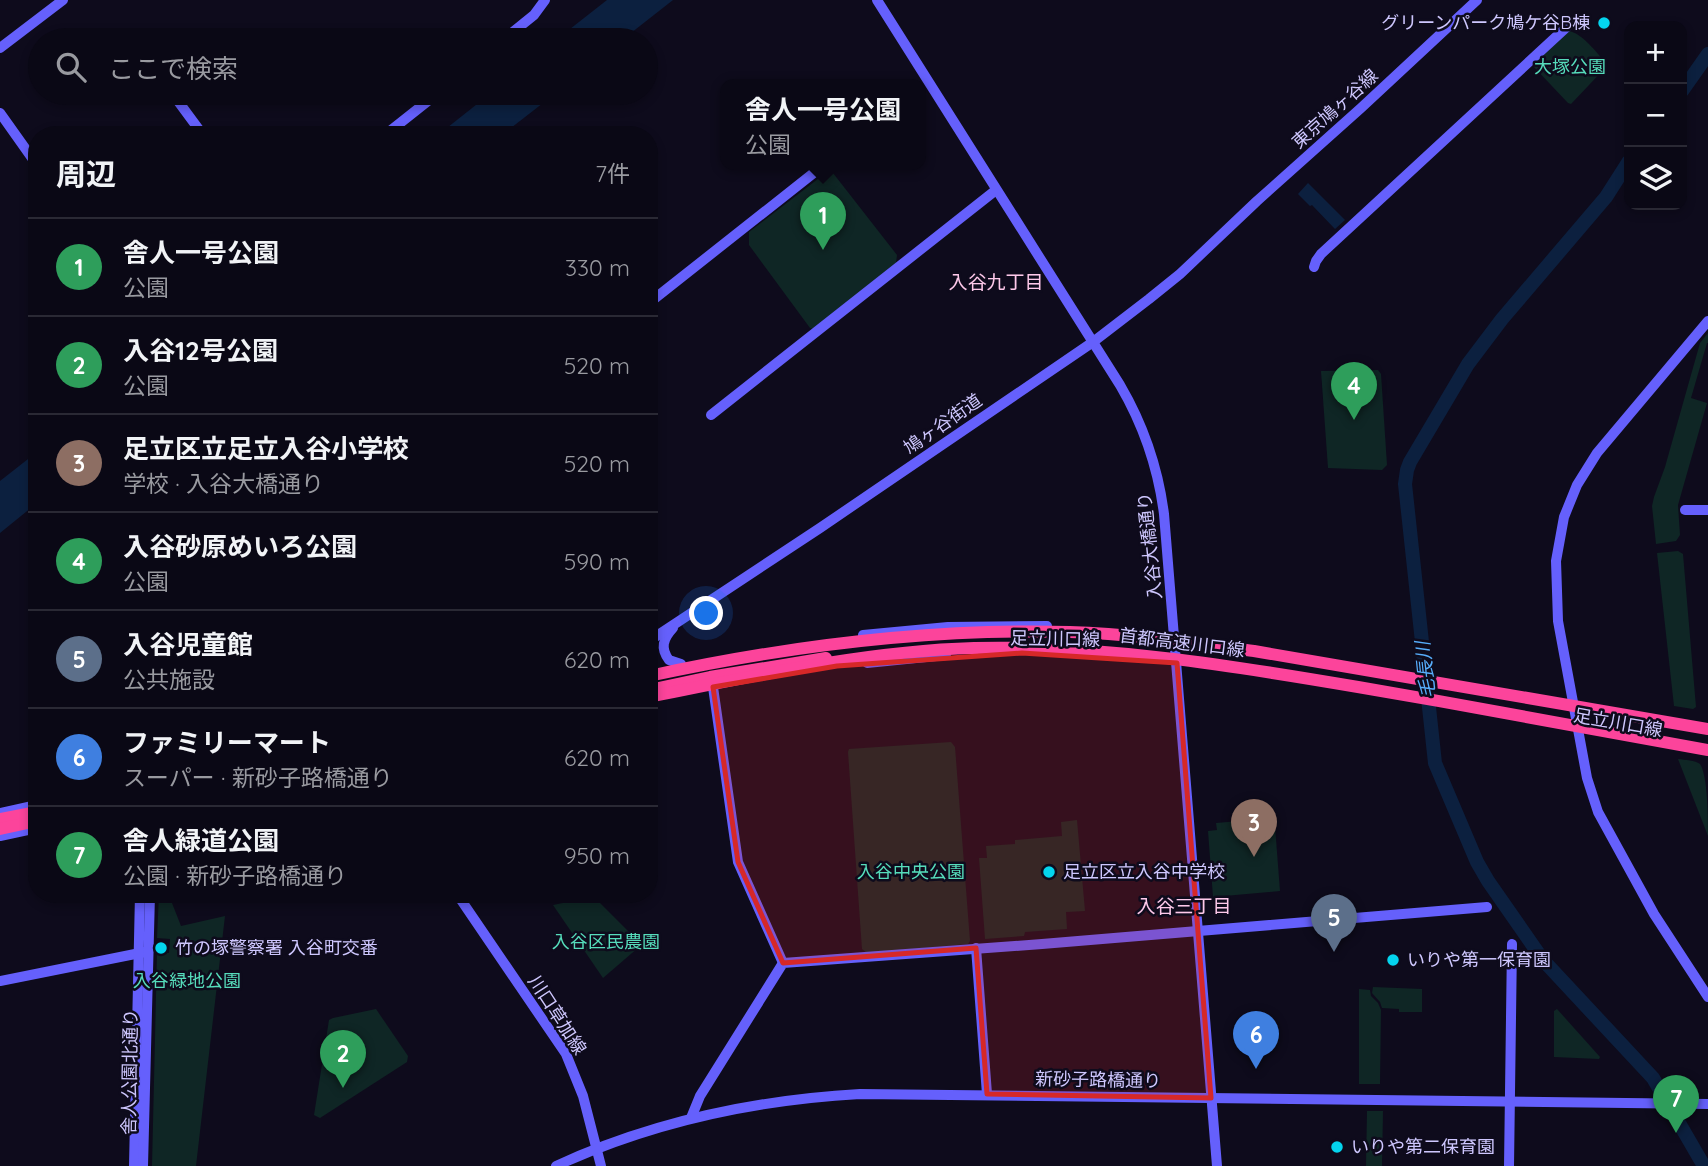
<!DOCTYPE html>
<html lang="ja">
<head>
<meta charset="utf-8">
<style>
	body { margin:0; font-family:Quicksand,"Noto Sans JP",sans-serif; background:#13111e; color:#f1f3f6 }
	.controls { position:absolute; right:21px; top:21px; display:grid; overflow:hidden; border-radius:14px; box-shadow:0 4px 10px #0003 }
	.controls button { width:63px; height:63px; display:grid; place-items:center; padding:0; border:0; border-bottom:2px solid #2a2934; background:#0a0815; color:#f1f3f6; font:35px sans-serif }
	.you { position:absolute; left:707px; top:614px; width:24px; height:24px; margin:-18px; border:5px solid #fff; border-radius:50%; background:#1a73e8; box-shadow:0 0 0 10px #1a73e833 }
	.badge { display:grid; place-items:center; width:46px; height:46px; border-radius:50%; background:#04d4ee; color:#fff; font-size:23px; font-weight:700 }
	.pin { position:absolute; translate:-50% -58px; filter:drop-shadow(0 2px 4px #0008) }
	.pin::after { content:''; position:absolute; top:37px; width:24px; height:21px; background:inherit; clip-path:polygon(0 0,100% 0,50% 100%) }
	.popup { position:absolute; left:720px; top:79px; width:206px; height:91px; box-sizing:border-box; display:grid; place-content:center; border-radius:14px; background:#0a0815; filter:drop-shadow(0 2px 5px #0005); font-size:23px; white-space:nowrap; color:#999aa0 }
	.popup b { font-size:26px; color:#f1f3f6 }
	.popup::after { content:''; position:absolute; left:50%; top:100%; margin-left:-14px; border:14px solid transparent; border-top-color:#0a0815 }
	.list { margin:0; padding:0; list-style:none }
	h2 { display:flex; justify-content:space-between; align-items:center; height:91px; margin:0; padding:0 28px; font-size:30px }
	h2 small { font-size:23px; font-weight:400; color:#999aa0 }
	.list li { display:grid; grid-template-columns:46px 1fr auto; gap:21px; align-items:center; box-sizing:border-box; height:98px; padding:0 28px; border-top:2px solid #2a2934 }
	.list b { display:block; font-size:26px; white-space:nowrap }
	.list p { margin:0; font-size:23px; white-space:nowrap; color:#999aa0 }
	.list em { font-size:23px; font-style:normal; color:#999aa0 }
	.icon { flex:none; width:38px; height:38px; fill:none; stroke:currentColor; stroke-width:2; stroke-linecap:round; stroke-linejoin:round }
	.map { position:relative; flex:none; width:1708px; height:1166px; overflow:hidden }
	.search { position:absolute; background:#0a0815; box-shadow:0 4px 10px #0003; left:28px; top:28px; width:630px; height:77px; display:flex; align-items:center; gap:18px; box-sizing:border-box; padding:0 24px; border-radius:38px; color:#999aa0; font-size:26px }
	.panel { position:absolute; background:#0a0815; box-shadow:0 4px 10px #0003; left:28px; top:126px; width:630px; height:777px; border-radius:28px }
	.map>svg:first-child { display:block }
	.green { fill:#0f2625 }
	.water { fill:#0c203f }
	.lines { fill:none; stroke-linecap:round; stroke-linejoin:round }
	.river { stroke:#0c203f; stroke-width:14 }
	.secondary { stroke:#6560fc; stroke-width:10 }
	.highway { stroke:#fc449b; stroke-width:12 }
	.highway-bridge { stroke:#fc449b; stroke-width:12 }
	.marked { fill:#d62828; fill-opacity:0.2; stroke:#d62828; stroke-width:5; stroke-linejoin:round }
	.poi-dot { fill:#04d4ee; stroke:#0e0b1c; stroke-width:2.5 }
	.labels { text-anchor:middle; stroke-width:5; stroke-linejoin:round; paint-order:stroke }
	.poi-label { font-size:18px; fill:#cec7fe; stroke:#0e0b1c; text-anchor:start }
	.park-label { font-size:18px; fill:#56dcbb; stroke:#0e0b1c }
	.street-label { font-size:18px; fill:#cec7fe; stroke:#0e0b1c }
	.neighbourhood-label { font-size:19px; fill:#fec9ea; stroke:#0e0b1c }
	.water-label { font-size:19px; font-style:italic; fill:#57aefc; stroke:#0e0b1c }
</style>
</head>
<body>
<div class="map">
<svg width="1708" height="1166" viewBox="0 0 1708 1166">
	<rect width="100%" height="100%" fill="#0e0b1c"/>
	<g class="green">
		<path d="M1569,31C1583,34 1596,52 1606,63L1607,66L1571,104L1568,103L1534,67V64Z"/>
		<path d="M827,172L833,173L897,255L896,263L813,329L810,328L749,245V232Z"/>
		<path d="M1708,333V343H1707L1691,398L1707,403L1678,505L1680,535L1676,541L1656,544L1652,506L1654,497L1665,467L1700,343Z"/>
		<path d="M1378,370L1381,374L1387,465L1382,470L1328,468L1321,371Z"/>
		<path d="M1678,551L1683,554L1696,707L1693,709L1674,706L1657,553Z"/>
		<path d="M951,742L955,747L970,941L968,944L867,953L862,949L848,752L849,749Z"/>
		<path d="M1678,759C1685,760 1695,760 1700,764C1708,776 1708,819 1708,836Z"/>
		<path d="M1274,813L1280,891L1213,897L1208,831L1217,830L1216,823L1251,820V815Z"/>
		<path d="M1077,820L1085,911L1066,912L1067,929L1025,932L1024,936L985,939L979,858H987L986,846L1015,844V840L1062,836L1061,822Z"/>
		<path d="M159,894H175L172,903L181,926L225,916L196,1166H152L157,953H169L170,939L157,938Z"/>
		<path d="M592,897L596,899L639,942V947L603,978L553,905Z"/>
		<path d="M1373,987L1422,989V1012H1399V1009L1382,1008L1380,1002L1372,993Z"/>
		<path d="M1359,989L1370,990L1371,996L1378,1003L1381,1010L1380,1084H1359Z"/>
		<path d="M376,1009L408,1056L407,1062L320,1118L314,1115L329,1020L333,1018Z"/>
		<path d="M1557,1009L1600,1057L1599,1059L1554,1057V1011Z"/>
		<path d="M1367,1111H1383L1382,1166H1366Z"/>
	</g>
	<g class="water">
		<path d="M607,0H673L622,40H556Z"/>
		<path d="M491,93H556L502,135H438Z"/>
		<path d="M1308,183L1345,220L1335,229L1312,205L1310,206L1298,194Z"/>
		<path d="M37,452V503L0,533V481Z"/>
	</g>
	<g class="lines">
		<g class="river">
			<path d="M1682,91L1708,54"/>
			<path d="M1629,161L1606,197L1502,319L1468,364L1410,462L1407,470L1405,484L1435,763L1477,862L1488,881L1543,960L1653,1078L1704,1166"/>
		</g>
		<g class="secondary">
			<path d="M877,0L1120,385C1144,426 1158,467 1164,514L1217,1166"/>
			<path d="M503,40L534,15L545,0"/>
			<path d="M0,48L63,0"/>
			<path d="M172,93L203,135"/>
			<path d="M0,113L37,165"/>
			<path d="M385,135L438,93"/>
			<path d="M1314,267L1316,261L1321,254L1571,23"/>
			<path d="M649,303L825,164"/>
			<path d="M1708,321L1597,453L1577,485L1564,517L1556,561L1558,621L1587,778L1598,812L1654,914L1708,997"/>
			<path d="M711,415L996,190"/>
			<path d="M1685,510H1708"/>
			<path d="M673,628C663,639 660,648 669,660L681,664"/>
			<path d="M863,635L948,627L1047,626"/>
			<path d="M649,641L820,528L1093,342L1149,299L1180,274L1257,201L1361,108L1477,0"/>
			<path d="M867,663L946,655"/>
			<path d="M713,687L738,862L783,963"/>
			<path d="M0,813L37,805"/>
			<path d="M0,836L37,828"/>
			<path d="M457,894L566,1054L583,1096L601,1166"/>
			<path d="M976,948L987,1094"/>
			<path d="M0,981L145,952"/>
			<path d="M691,1118L700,1096L783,963L1042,944L1487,907"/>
			<path d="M134,1166L140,894"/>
			<path d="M143,1166L150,894"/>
			<path d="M556,1166C652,1122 754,1100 860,1094L1708,1104"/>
			<path d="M1509,1166L1512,944"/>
		</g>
		<g class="highway">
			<path d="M649,690L710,677L826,658"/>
			<path d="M0,819L37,812"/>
			<path d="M0,829L37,821"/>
		</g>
		<g class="highway-bridge">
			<path d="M649,676C787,646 929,628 1070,632C1132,634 1193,643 1254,651L1708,729"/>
			<path d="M649,697C754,676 867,651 974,648C1105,645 1229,665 1358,687C1475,707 1592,729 1708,750"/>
		</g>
	</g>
	<path class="marked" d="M1022,653L1177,663L1211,1098L987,1094L976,948L783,963L738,862L713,687L837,666Z"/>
	<g class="poi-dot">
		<circle cx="1604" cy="23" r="7"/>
		<circle cx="1049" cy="872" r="7"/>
		<circle cx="161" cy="948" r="7"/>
		<circle cx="1393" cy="960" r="7"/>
		<circle cx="1337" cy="1147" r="7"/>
	</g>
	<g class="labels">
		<g class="poi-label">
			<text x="1590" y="29" text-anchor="end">グリーンパーク鳩ケ谷B棟</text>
			<text x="1063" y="878">足立区立入谷中学校</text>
			<text x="175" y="954">竹の塚警察署 入谷町交番</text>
			<text x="1407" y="966">いりや第一保育園</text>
			<text x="1351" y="1153">いりや第二保育園</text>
		</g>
		<g class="park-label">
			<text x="1570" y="73">大塚公園</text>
			<text x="911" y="878">入谷中央公園</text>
			<text x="606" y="948">入谷区民農園</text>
			<text x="187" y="987">入谷緑地公園</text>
		</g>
		<g class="street-label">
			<text transform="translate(1335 109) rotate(-42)" y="6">東京鳩ヶ谷線</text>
			<text transform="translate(943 424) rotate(-35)" y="6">鳩ヶ谷街道</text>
			<text transform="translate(1150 546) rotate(-96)" y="6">入谷大橋通り</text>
			<text transform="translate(1055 639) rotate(1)" y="6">足立川口線</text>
			<text transform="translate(1182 643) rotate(7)" y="6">首都高速川口線</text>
			<text transform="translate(1618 723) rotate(10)" y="6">足立川口線</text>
			<text transform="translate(557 1015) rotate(57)" y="6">川口草加線</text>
			<text transform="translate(130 1072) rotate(-89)" y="6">舎人公園北通り</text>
			<text transform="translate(1098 1080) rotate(1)" y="6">新砂子路橋通り</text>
		</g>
		<g class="neighbourhood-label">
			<text x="996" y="289">入谷九丁目</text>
			<text x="1184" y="913">入谷三丁目</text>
		</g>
		<g class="water-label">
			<text transform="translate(1425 670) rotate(-96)" y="7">毛長川</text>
		</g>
	</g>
</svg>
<div class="controls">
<button>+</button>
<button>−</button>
<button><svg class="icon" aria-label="layers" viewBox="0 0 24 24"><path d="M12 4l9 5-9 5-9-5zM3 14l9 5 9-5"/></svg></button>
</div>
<div class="you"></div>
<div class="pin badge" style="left:823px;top:250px;background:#2e9e5b">1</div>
<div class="popup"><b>舎人一号公園</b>公園</div>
<div class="pin badge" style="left:343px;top:1088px;background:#2e9e5b">2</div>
<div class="pin badge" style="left:1254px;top:857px;background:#8d6e63">3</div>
<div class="pin badge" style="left:1354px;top:420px;background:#2e9e5b">4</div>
<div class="pin badge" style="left:1334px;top:952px;background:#5c6f8a">5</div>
<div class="pin badge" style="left:1256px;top:1069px;background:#3f7fe0">6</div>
<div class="pin badge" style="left:1676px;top:1133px;background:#2e9e5b">7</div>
<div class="search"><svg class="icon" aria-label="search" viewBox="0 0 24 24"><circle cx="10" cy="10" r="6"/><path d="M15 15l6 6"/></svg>ここで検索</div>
<section class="panel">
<h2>周辺<small>7件</small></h2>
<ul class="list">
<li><span class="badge" style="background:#2e9e5b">1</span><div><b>舎人一号公園</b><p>公園</p></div><em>330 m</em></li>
<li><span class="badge" style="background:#2e9e5b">2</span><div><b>入谷12号公園</b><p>公園</p></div><em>520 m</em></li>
<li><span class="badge" style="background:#8d6e63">3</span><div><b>足立区立足立入谷小学校</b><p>学校 · 入谷大橋通り</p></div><em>520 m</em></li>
<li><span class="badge" style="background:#2e9e5b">4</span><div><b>入谷砂原めいろ公園</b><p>公園</p></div><em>590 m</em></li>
<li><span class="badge" style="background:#5c6f8a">5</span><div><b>入谷児童館</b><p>公共施設</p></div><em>620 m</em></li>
<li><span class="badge" style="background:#3f7fe0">6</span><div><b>ファミリーマート</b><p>スーパー · 新砂子路橋通り</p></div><em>620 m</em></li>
<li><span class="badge" style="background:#2e9e5b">7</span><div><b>舎人緑道公園</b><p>公園 · 新砂子路橋通り</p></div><em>950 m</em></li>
</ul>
</section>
</div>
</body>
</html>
